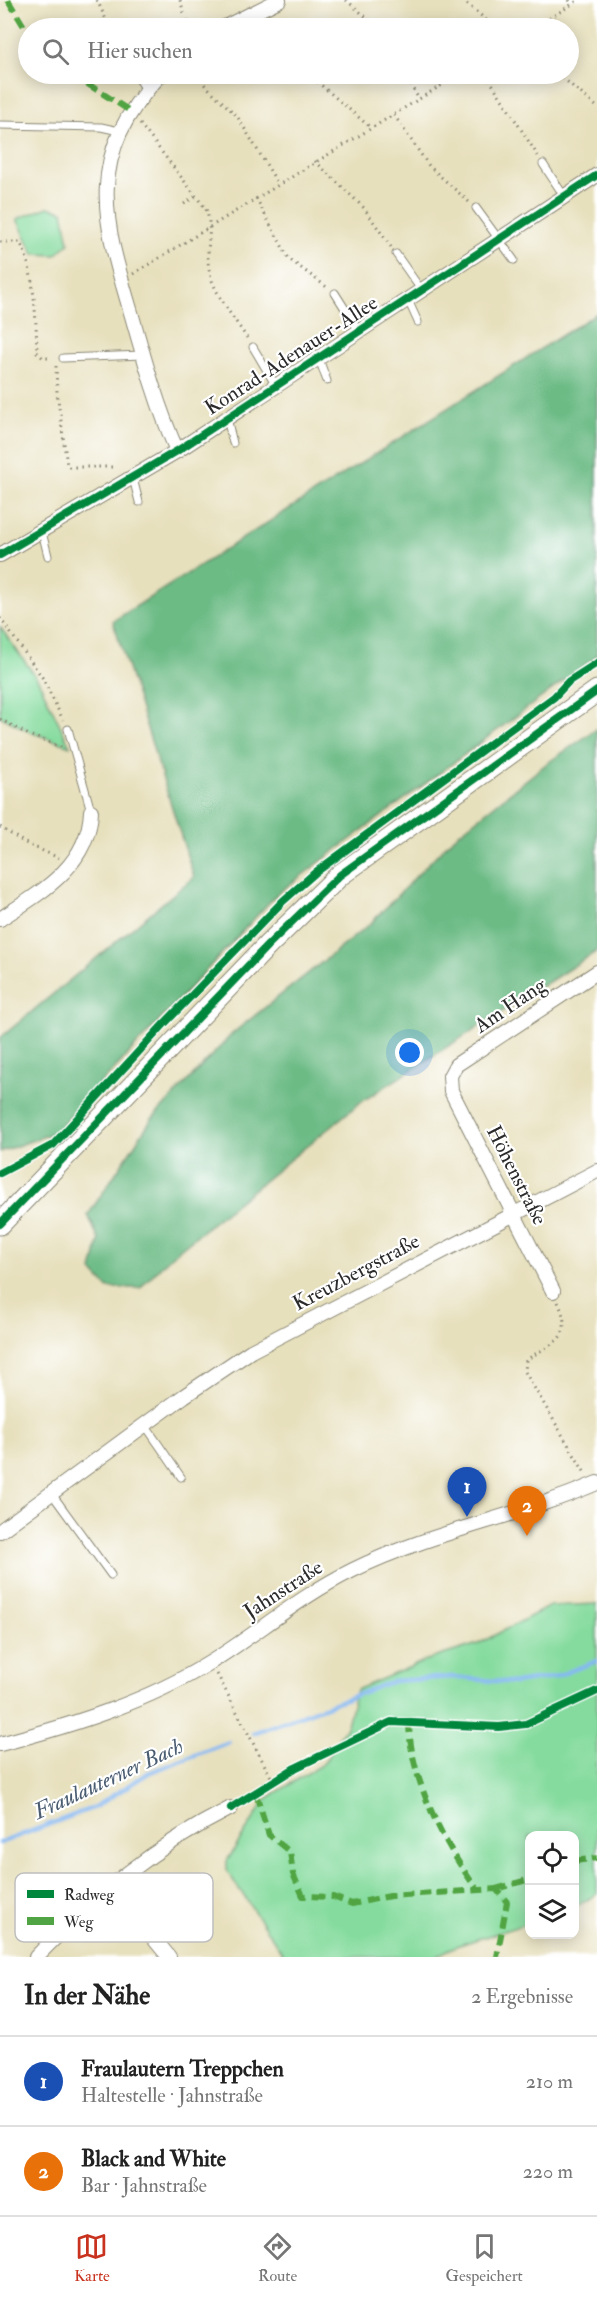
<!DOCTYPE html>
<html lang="de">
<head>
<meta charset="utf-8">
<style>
	body { margin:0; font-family:"IM FELL Double Pica",serif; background:#f2f2f2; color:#222 }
	.controls { position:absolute; right:18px; bottom:18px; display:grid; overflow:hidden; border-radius:12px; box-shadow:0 3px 15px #0003 }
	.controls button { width:54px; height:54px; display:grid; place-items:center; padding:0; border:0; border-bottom:2px solid #e0e0e0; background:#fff; color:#222; font:30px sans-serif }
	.you { position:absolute; left:410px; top:1053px; width:21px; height:21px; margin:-15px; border:4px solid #fff; border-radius:50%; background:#1a73e8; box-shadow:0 0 0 9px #1a73e833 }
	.badge { display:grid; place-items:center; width:39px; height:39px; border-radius:50%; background:#c8321e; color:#fff; font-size:20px; font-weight:700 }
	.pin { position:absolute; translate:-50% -50px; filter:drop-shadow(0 2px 3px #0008) }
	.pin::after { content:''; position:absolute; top:32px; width:21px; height:18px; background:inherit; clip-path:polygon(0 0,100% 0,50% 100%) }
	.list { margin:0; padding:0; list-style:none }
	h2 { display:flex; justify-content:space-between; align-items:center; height:78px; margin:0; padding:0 24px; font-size:26px }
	h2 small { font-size:20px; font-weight:400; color:#767676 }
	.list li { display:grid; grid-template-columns:39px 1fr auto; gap:18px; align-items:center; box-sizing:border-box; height:90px; padding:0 24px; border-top:2px solid #e0e0e0 }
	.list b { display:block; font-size:22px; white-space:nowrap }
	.list p { margin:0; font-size:20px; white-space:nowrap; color:#767676 }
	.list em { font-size:20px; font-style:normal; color:#767676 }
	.icon { flex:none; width:33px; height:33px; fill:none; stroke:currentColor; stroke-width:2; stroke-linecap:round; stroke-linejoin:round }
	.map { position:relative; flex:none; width:597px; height:1957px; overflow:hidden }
	.search { position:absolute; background:#fff; box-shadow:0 3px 15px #0003; left:18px; right:18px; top:18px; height:66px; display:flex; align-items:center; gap:15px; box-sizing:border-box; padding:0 21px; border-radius:33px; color:#767676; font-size:22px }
	.sheet { height:258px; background:#fff }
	nav { display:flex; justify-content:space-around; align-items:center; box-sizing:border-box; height:84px; border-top:2px solid #e0e0e0; background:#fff; font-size:16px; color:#767676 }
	nav a { display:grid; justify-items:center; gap:3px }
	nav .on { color:#c8321e }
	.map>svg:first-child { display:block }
	.green { fill:#85db9e; stroke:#588364; stroke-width:1.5 }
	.forest { fill:#6cbb85; stroke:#4c7358; stroke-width:1.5 }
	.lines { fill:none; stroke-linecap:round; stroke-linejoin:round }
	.stream { stroke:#85b8f2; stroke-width:4.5 }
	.lane-casing { stroke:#898674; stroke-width:9 }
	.street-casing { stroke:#898674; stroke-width:16 }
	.primary-casing { stroke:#898674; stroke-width:23 }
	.path { stroke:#898674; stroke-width:3; stroke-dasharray:1.5 4.5; stroke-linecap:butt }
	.lane { stroke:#fff; stroke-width:7 }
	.street { stroke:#fff; stroke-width:14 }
	.primary { stroke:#fff; stroke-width:21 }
	.quiet { stroke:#51a443; stroke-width:6; stroke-dasharray:12 6; stroke-linecap:butt }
	.cycleway-casing { stroke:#fff; stroke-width:11 }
	.cycleway { stroke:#00873e; stroke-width:8 }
	.labels { text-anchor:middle; stroke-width:4.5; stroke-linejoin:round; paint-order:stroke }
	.street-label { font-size:21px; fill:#2b2b2b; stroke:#fff }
	.water-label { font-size:22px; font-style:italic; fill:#4a5c71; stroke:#fff }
	.key { fill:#fff; stroke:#bfbfbf; stroke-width:1.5 }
	.key-label { font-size:16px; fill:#2b2b2b }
</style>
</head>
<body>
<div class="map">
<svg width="597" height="1957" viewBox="0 0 597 1957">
	<rect width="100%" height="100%" fill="#fff"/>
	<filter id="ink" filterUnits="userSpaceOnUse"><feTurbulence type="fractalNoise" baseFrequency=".0167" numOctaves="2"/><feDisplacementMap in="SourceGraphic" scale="12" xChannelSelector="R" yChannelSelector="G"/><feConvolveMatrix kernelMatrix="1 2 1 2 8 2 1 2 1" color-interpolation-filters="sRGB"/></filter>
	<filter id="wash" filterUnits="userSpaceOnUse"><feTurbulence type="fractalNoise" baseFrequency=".008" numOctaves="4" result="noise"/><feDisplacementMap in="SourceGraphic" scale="24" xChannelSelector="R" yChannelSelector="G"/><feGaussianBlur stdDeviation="1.35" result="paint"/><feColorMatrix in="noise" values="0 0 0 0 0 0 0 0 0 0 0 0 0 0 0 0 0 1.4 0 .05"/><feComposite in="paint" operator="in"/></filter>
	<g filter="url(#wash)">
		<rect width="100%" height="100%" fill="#e7e0bd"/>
		<g class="green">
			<path d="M48,207L63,211L69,243L56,255L34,254L17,219Z"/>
			<path d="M0,627L38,680L70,746L30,732L0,716Z"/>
			<path d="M597,1604V1894L575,1907L574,1836H530L529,1923L456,1946L434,1957H285L227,1871V1861L266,1799L324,1763L347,1725L356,1690L427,1660L478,1644L550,1606Z"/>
		</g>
		<g class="forest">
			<path d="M597,313V656L277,894L56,1132L0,1152V1038L194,877L113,621Z"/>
			<path d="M597,729V951L361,1102L169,1258L140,1288H108L92,1271L99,1240L88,1215L151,1120L233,1033L370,924L453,838L546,764Z"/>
		</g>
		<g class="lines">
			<g class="stream">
				<path d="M253,1733L394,1681L452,1677L515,1683L554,1677L597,1661"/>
				<path d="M0,1843L95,1807L148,1773L229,1742"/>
			</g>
		</g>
	</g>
	<g filter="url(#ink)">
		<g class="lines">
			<g class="lane-casing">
				<g id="lane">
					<path d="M187,24L189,28"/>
					<path d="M136,74L146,90"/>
					<path d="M0,125L101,127L119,131"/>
					<path d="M543,164L564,196"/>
					<path d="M476,208L514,260"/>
					<path d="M396,254L422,291"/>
					<path d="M335,293L359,331"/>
					<path d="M408,300L418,322"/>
					<path d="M253,347L276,386"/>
					<path d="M63,358L143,355"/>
					<path d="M319,359L327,381"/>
					<path d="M227,418L233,443"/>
					<path d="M133,478L139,502"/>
					<path d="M42,532L48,556"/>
					<path d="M68,729L91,811"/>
					<path d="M145,1425L181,1477"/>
					<path d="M52,1494L111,1575"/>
				</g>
			</g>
			<g class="street-casing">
				<g id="street">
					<path d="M223,28L279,0"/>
					<path d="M161,74C84,156 103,219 132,316C145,362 158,408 177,451"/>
					<path d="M0,555L177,451L597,175"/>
					<path d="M0,919C42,892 89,865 91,811"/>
					<path d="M553,1291L451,1091L450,1076L456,1065L597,972"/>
					<path d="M0,1531L184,1396L251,1351L597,1171"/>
					<path d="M0,1744C73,1725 147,1702 211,1662C259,1632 302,1595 353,1570C430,1532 518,1517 597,1483"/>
					<path d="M110,1885L169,1957"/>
					<path d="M36,1957C97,1894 152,1848 231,1808"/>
				</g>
			</g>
			<g class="primary-casing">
				<path id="primary" d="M0,1224L268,945L340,875L597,691"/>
			</g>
			<g class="path">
				<path d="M97,0L110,28"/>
				<path d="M180,0L185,16"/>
				<path d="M346,0L379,28"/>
				<path d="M462,0L496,28"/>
				<path d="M569,0L572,5"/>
				<path d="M273,19L279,28"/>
				<path d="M534,28L579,0"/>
				<path d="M198,74L205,85L237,116L278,184"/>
				<path d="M308,74L370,127"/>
				<path d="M404,74L419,99"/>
				<path d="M486,74L538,156"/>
				<path d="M558,74L597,107"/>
				<path d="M394,115L429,166L469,202"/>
				<path d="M140,124L206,209C214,232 205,247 209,269C213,293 234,318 247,338"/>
				<path d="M315,161L364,208L391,247"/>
				<path d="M256,198L289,259L328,288"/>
				<path d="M184,204L196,196"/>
				<path d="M0,242H20C35,270 36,320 37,352L43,358H52"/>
				<path d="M133,274L460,74"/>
				<path d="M56,366L57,392L67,465L69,467H112"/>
				<path d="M0,618L42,677L63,720"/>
				<path d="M0,719L29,735L64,748"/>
				<path d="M0,827L25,843L59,858"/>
				<path d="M558,1302C575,1340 554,1341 526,1360L525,1372L585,1473"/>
				<path d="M217,1674L273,1781"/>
			</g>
			<use href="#lane" class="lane"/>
			<use href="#street" class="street"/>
			<use href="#primary" class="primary"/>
			<g class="quiet">
				<path d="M8,0L28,33"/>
				<path d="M72,74L130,111"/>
				<path d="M409,1721C409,1777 444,1845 477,1889"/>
				<path d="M256,1794L269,1835L290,1852L293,1874L303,1896L333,1897L352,1904L390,1896L496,1889L507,1902L497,1957"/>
				<path d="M574,1861L597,1858"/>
				<path d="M496,1889L530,1879"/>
			</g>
			<g class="cycleway-casing">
				<g id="cycleway">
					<path d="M0,555L177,451L597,175"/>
					<path d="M0,1173L53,1145L164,1024L283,901L316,872L554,697L569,681L597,663"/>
					<path d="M0,1224L268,945L340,875L597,691"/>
					<path d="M231,1808L295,1768L391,1722L499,1727L526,1724L597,1691"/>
				</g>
			</g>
			<use href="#cycleway" class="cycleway"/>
		</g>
	</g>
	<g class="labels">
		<g class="street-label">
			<text transform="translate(291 355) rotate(-33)" y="7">Konrad-Adenauer-Allee</text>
			<text transform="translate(510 1005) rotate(-34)" y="7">Am Hang</text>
			<text transform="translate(517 1175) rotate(63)" y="7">Höhenstraße</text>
			<text transform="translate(356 1272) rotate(-28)" y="7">Kreuzbergstraße</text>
			<text transform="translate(283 1589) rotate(-33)" y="7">Jahnstraße</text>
		</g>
		<g class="water-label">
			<text transform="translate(108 1778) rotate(-25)" y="8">Fraulauterner Bach</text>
		</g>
	</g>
	<rect x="15" y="1873" width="198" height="69" rx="9" class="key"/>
	<rect x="27" y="1890" width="27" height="8" fill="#00873e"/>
	<rect x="27" y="1917" width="27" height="8" fill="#51a443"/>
	<g class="key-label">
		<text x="64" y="1900">Radweg</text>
		<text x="64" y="1927">Weg</text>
	</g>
</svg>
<div class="controls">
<button><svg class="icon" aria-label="locate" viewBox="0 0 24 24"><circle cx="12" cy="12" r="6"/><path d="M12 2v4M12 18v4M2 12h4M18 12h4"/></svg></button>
<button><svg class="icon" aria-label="layers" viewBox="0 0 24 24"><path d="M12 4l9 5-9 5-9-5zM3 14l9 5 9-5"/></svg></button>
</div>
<div class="you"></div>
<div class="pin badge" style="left:467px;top:1517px;background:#1a4fb4">1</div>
<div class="pin badge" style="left:527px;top:1536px;background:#e8710a">2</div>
<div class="search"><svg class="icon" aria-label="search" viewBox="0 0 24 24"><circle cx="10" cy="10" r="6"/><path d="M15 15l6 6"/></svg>Hier suchen</div>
</div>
<section class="sheet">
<h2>In der Nähe<small>2 Ergebnisse</small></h2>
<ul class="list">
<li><span class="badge" style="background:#1a4fb4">1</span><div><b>Fraulautern Treppchen</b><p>Haltestelle · Jahnstraße</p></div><em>210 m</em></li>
<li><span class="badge" style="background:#e8710a">2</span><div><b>Black and White</b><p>Bar · Jahnstraße</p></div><em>220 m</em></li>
</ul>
</section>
<nav>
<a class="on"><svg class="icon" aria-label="map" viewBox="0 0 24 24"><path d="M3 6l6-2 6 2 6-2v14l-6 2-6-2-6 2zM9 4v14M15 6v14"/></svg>Karte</a>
<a><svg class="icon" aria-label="directions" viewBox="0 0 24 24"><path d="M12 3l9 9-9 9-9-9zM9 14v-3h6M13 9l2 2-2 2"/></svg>Route</a>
<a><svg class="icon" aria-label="saved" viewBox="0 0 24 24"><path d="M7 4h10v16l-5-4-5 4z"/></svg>Gespeichert</a>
</nav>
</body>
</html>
